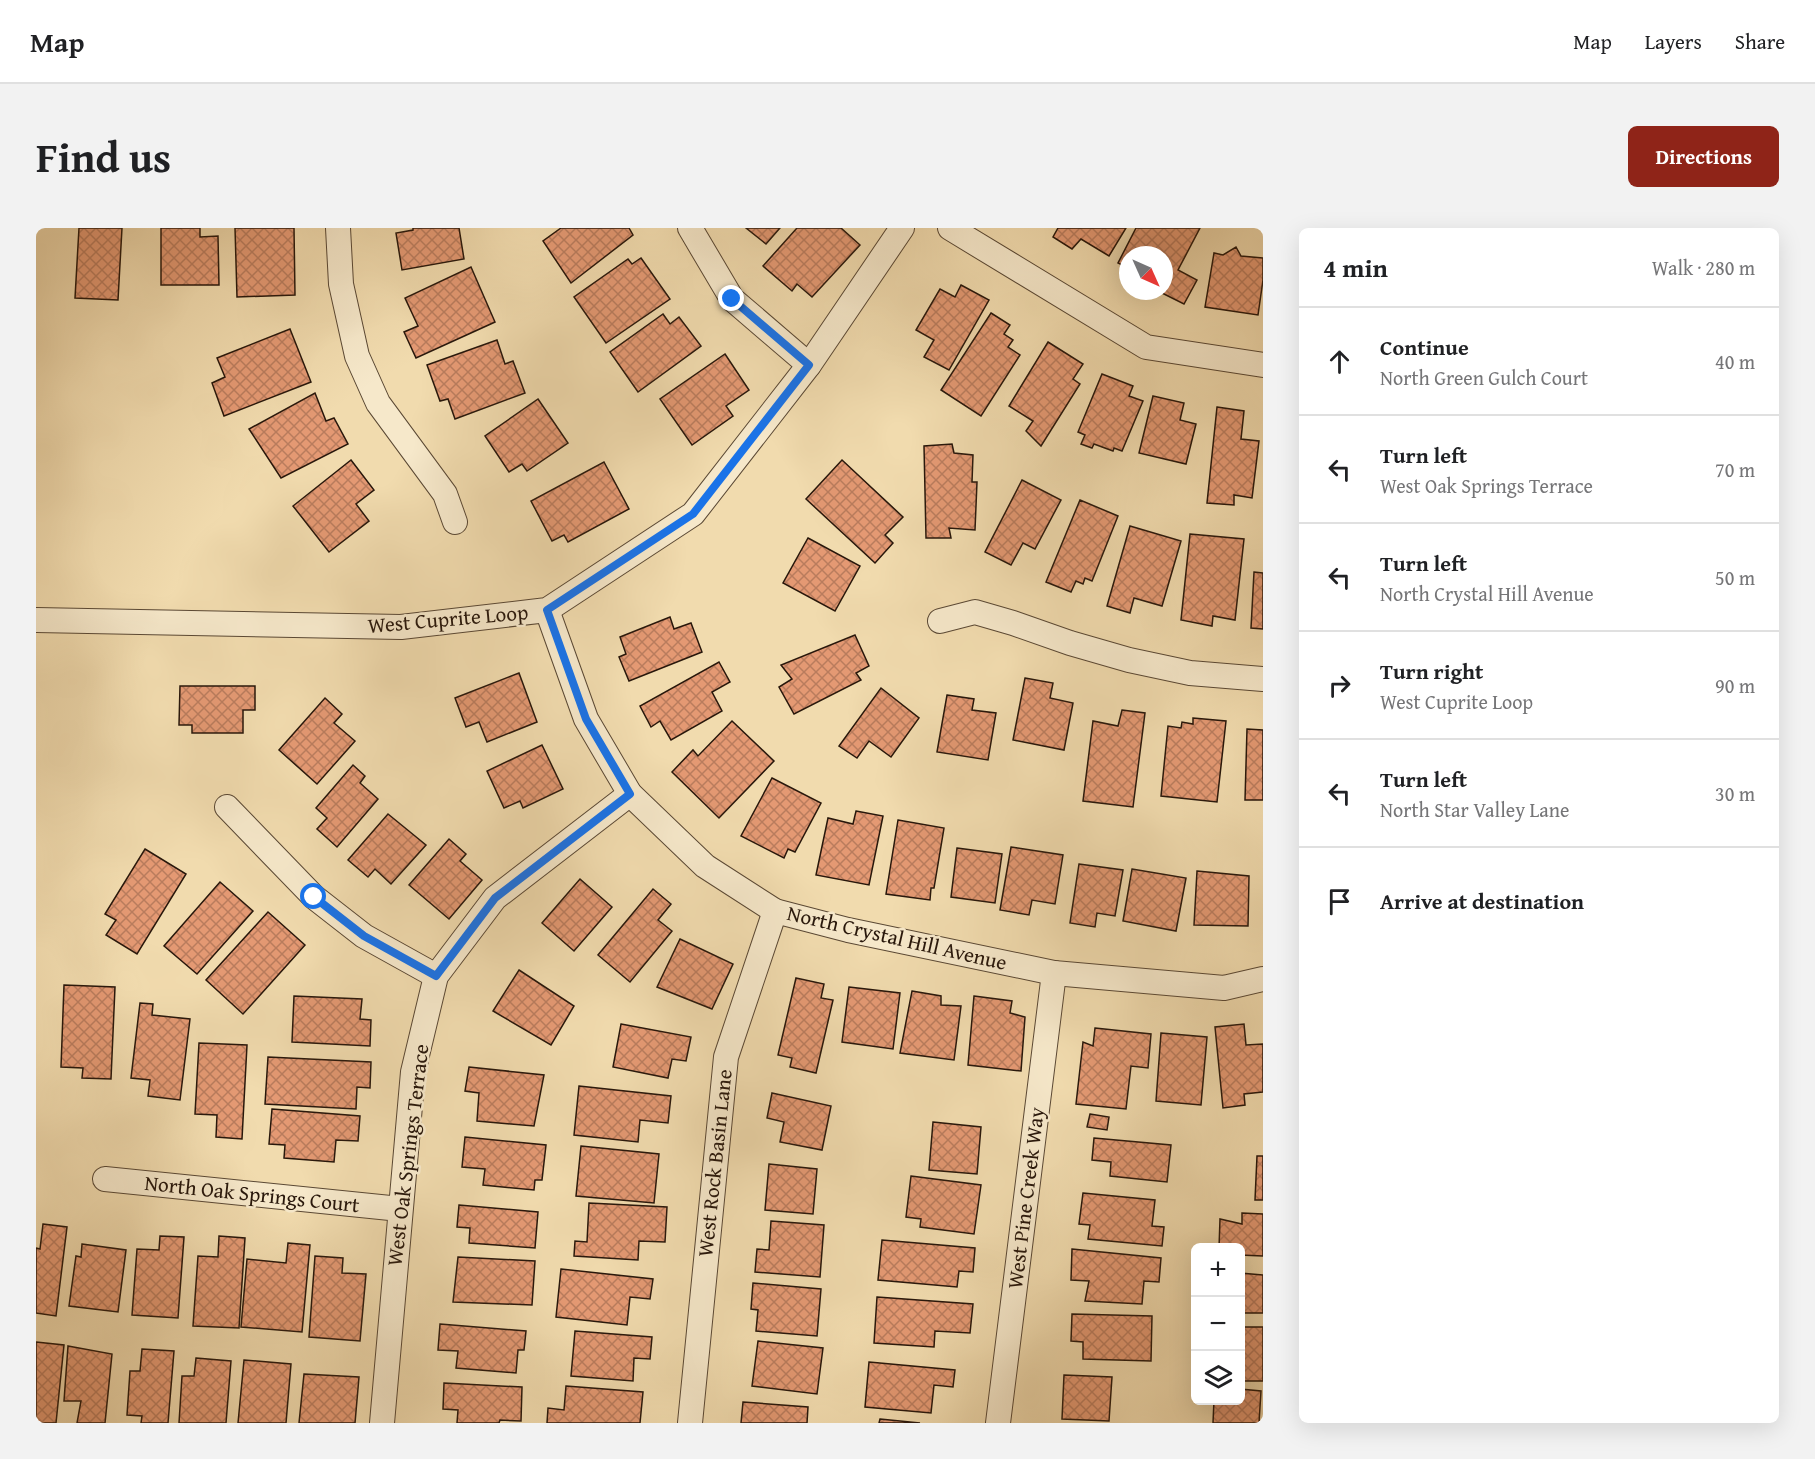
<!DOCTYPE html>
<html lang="en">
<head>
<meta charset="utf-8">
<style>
	body { margin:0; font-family:"Gentium Book Plus",serif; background:#f2f2f2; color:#202124 }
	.controls { position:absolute; right:18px; bottom:18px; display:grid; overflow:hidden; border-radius:9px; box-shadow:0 6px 24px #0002 }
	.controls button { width:54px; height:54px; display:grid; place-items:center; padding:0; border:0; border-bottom:2px solid #e0e0e0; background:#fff; color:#202124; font:30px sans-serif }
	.compass { position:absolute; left:1083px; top:18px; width:54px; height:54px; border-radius:50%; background:#fff; box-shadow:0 6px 24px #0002; rotate:135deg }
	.stop { position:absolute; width:18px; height:18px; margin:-14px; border:4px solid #1a73e8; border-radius:50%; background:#fff }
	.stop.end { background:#1a73e8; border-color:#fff; box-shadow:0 2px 6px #0008 }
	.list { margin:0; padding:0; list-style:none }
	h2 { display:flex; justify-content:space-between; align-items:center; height:78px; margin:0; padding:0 24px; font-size:26px }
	h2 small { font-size:20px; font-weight:400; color:#757577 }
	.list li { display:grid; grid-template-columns:39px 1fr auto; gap:18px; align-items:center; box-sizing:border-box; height:108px; padding:0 24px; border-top:2px solid #e0e0e0 }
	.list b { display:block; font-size:22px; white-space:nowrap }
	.list p { margin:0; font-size:20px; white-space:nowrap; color:#757577 }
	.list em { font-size:20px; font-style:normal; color:#757577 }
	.icon { flex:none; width:33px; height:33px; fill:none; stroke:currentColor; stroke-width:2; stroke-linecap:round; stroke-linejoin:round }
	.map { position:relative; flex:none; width:1227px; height:1195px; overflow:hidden; border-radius:9px }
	header { display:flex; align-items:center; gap:36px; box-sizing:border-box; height:84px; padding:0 30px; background:#fff; border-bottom:2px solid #e0e0e0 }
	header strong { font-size:28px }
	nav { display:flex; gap:33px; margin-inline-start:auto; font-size:21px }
	.intro { display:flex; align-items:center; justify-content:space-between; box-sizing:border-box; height:144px; padding:0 36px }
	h1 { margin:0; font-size:42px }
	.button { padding:15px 27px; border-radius:9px; background:#8f2418; color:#fff; font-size:21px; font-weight:700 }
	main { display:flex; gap:36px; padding:0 36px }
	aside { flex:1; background:#fff; border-radius:9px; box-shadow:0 6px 24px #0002 }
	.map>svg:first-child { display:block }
	.building { fill:url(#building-cross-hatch); stroke:#28170b; stroke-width:1.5 }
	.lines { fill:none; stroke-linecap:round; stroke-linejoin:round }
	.street-casing { stroke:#5a4834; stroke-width:26 }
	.street { stroke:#f6e8ca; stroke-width:24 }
	.route { stroke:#1a73e8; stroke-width:8 }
	.labels { text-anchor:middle; stroke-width:5; stroke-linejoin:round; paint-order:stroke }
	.street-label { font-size:21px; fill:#28170b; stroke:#f6e8ca }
</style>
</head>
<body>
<header>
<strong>Map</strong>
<nav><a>Map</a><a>Layers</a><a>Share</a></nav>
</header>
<div class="intro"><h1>Find us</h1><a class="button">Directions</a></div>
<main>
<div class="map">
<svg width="1227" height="1195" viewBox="0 0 1227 1195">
	<defs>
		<pattern id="building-cross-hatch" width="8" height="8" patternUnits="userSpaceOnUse" patternTransform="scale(1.5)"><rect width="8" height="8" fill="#e49973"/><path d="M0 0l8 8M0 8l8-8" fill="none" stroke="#b97c5d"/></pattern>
	</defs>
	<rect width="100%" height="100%" fill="#f1dbae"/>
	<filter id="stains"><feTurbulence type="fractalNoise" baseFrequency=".00333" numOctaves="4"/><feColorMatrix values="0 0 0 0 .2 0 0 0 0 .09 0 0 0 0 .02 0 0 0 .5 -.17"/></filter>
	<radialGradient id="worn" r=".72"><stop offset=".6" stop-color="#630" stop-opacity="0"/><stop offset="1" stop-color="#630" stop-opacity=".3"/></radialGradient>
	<g class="building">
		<path d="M43,0H86L82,72L39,70Z"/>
		<path d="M125,0H164V9L182,8L183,57H125Z"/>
		<path d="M199,0H258L259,67L201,69Z"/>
		<path d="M377,0H423L428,31L366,42L360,5L377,2Z"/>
		<path d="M525,0H593L597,7L535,55L507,13Z"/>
		<path d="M710,0H744L730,16Z"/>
		<path d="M761,0H805L824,17L776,69L761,56L756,63L727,38Z"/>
		<path d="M1022,0H1090L1073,28L1045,11L1036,21L1017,9Z"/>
		<path d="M1100,0H1164L1142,42L1161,52L1148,76L1122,63H1128V27H1092V40L1082,35Z"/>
		<path d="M1200,19L1205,28L1227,30V52L1222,87L1169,79L1178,25L1187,27Z"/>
		<path d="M605,30L634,71L570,115L538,69L592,31L596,36Z"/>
		<path d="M435,39L459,94L380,130L368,104L382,98L369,70Z"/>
		<path d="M925,57L953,72L913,142L888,129L898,112L880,102L904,61L919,69Z"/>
		<path d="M955,85L974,97L968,106L977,112L972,119L984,127L945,188L905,162Z"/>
		<path d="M627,86L634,96L643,89L665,118L602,164L574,124Z"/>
		<path d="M254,101L275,154L188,188L176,155L189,149L181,130Z"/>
		<path d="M461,112L469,136L477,133L489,165L419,191L412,171L404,173L391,137Z"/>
		<path d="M1012,114L1047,136L1037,151L1044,156L1005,218L990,203L997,193L973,178Z"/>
		<path d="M689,126L713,162L690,178L697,188L656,217L624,171Z"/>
		<path d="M1066,146L1097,158L1093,168L1107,173L1086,223L1078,220L1077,223L1058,216L1056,220L1045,216L1049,207L1042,204Z"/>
		<path d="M279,165L290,193L298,190L312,216L245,250L213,201Z"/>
		<path d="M1117,168L1148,175L1144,192L1160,196L1150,236L1103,225Z"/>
		<path d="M502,171L532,215L491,243L486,236L473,244L449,208Z"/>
		<path d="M1181,179L1208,183L1205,211L1223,213L1216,270L1198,267V277L1171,275Z"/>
		<path d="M916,216L918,225L937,227L936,254H941L939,302L913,300L915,310H890L888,218Z"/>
		<path d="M315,232L338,262L320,276L333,293L293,324L257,278Z"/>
		<path d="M806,232L867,289L849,307L857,315L839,335L770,271Z"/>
		<path d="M568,234L593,281L532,314L528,307L516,313L495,273Z"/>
		<path d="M986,252L1025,272L999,321L987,315L975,337L949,324Z"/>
		<path d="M1044,272L1082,288L1056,353L1049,350L1047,356L1040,353L1035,364L1010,354Z"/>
		<path d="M1094,298L1145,313L1126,378L1098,370L1094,385L1071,378Z"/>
		<path d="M1154,306L1208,311L1199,392L1177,388L1176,398L1145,392Z"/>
		<path d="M772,310L824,338L799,383L747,355Z"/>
		<path d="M1218,344L1227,345V401L1215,400Z"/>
		<path d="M634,389L638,401L655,395L666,424L593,453L583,429L590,426L584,409Z"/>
		<path d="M819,407L833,438L820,445L825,452L758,486L743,459L756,451L745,437Z"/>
		<path d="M683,434L694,454L676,464L686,483L635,512L624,493L615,499L604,478Z"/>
		<path d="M483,445L501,494L451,514L443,494L430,499L419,470Z"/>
		<path d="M989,450L1017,455L1014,470L1037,475L1028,522L977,512Z"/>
		<path d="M144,458H219V482H207V505H156V497H143Z"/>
		<path d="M845,460L883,490L855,529L833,513L821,530L803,518Z"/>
		<path d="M911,467L938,471L936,482L960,485L952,532L901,524Z"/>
		<path d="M289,470L306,486L298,495L319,513L281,556L243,522Z"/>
		<path d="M1086,482L1109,485L1097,579L1047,573L1057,493L1082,498Z"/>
		<path d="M1157,490L1190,493L1181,574L1125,568L1132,498L1145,500L1146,494L1157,496Z"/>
		<path d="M696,493L738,533L683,590L636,544L657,522L662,528Z"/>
		<path d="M1211,501L1227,502V572H1209Z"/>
		<path d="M506,517L527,561L487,580L484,573L468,580L451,543Z"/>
		<path d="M317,537L329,548L324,555L342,571L301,619L281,601L291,590L280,580Z"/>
		<path d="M736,550L785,575L759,624L752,621L748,630L705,608Z"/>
		<path d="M820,583L847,588L833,657L780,647L792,590L817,596Z"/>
		<path d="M352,586L390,617L355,656L339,641L332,649L312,632Z"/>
		<path d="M862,592L908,600L898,660H895L894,672L850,666Z"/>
		<path d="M413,611L430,626L424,633L446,652L413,691L373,657Z"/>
		<path d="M975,619L1027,627L1019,676L996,672L993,687L964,682Z"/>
		<path d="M921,620L966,626L959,675L915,669Z"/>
		<path d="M109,621L150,646L101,726L70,707L80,692L69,686Z"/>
		<path d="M1043,636L1087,642L1079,688L1061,685L1059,699L1034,695Z"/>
		<path d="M1096,641L1150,650L1140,703L1087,693Z"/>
		<path d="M1161,643L1213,648L1212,698L1158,697Z"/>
		<path d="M544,651L576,679L538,723L506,695Z"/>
		<path d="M184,654L217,683L161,746L128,718Z"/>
		<path d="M617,661L635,676L622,692L636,703L594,754L562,727Z"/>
		<path d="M232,684L269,717L207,786L170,752Z"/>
		<path d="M644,711L697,736L676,781L621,759Z"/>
		<path d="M483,742L538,778L515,817L457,783Z"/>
		<path d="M760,750L788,756L785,770L797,772L780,845L754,839L756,830L742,827Z"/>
		<path d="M28,757L79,759L75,851L46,850L47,840L25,839Z"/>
		<path d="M813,759L864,765L857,821L806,814Z"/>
		<path d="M876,763L905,768V777L925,778L918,832L864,825Z"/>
		<path d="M258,768L326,771L324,791L335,792L334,818L256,814Z"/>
		<path d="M938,768L976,773L974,785L989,789L985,843L932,837Z"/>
		<path d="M104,775L117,776L116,787L154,791L144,872L112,868L114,852L95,850Z"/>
		<path d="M585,796L655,809L650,833L636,831L632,850L577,839Z"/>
		<path d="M1208,796L1210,817L1227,816V864L1208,866L1209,877L1187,880L1179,799Z"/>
		<path d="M1059,800L1115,806L1112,840L1095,838L1090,881L1040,876L1047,814L1057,818Z"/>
		<path d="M1125,805L1171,809L1165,877L1120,873Z"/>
		<path d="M163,815L211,817L206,911L180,909L181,887L159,886Z"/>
		<path d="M232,829L335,834L334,860L321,859L320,881L229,876Z"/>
		<path d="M433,839L508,847L498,898L441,893L443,865L429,863Z"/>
		<path d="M543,858L635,868L632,895L604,892L602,914L538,907Z"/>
		<path d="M736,865L795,878L786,922L744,914L748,894L731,890Z"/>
		<path d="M236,881L324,888L322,913L300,912L298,934L248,930L249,917L233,916Z"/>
		<path d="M1054,886L1073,889L1071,902L1051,899Z"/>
		<path d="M897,894L945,899L941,946L893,942Z"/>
		<path d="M429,909L510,917L506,952H499L498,962L447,957L449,941L426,939Z"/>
		<path d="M1058,910L1135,917L1131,954L1074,948L1075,934L1056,932Z"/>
		<path d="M545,918L623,926L618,975L540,968Z"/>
		<path d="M1221,928H1227V972H1219Z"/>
		<path d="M733,936L781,941L777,986L729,982Z"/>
		<path d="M875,948L945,957L938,1006L884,999L885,991L870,989Z"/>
		<path d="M1047,965L1119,972L1116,998L1128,999L1126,1018L1052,1011L1054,997L1043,996Z"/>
		<path d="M553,975L631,979L629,1014L603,1013L602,1032L538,1028L539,1013L551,1014Z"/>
		<path d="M423,977L502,984L499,1020L433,1015L434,1000L421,999Z"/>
		<path d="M1206,985L1227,986V1028L1204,1027V1020H1183L1184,991L1206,996Z"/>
		<path d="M735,993L788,997L784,1049L719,1044L721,1021L733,1022Z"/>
		<path d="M7,996L31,999L20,1088L0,1085V1020L4,1021Z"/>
		<path d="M124,1008L148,1009L142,1090L96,1087L101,1021L123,1022Z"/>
		<path d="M183,1008L209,1010L203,1100L157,1098L162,1028L182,1029Z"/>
		<path d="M846,1012L939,1020L937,1044L923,1043L921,1059L842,1052Z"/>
		<path d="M252,1015L274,1017L266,1104L205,1099L211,1031L250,1035Z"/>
		<path d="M46,1016L90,1022L82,1084L33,1078L40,1028L45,1029Z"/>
		<path d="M1036,1021L1125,1030L1123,1054L1108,1053L1106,1076L1049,1073L1053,1053L1035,1052Z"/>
		<path d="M279,1028L307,1030L306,1045L330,1046L324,1113L273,1109Z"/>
		<path d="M422,1029L499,1033L496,1077L417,1074Z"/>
		<path d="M525,1041L617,1051L614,1071L594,1069L591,1097L520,1089Z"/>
		<path d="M1204,1045L1227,1047V1085H1204Z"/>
		<path d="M717,1055L785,1061L781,1108L720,1103L722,1082L715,1081Z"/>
		<path d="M841,1069L937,1076L934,1105L899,1103L898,1119L838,1115Z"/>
		<path d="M1036,1086L1116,1088L1115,1133L1047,1131V1114L1035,1113Z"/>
		<path d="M404,1096L490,1103L488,1122H482L480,1145L420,1140L422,1123L402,1122Z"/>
		<rect x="1204" y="1099" width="23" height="54"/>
		<path d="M539,1103L616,1109L614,1131L598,1130L597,1153L535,1148Z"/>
		<path d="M722,1113L787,1120L781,1166L716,1158Z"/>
		<path d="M0,1114L28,1117L20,1195H0Z"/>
		<path d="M32,1118L76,1126L69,1195H41L45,1173H28Z"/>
		<path d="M106,1121L138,1123L132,1195H105L106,1188L91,1187L94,1143H104Z"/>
		<path d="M160,1130L195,1133L190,1195H143L146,1148H158Z"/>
		<path d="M208,1132L255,1136L250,1195H202Z"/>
		<path d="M833,1134L919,1142L917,1159L898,1157L895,1185L829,1179Z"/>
		<path d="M268,1146L323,1149L319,1195H263Z"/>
		<path d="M1028,1147L1076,1149L1073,1193L1026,1191Z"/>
		<path d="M408,1155L486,1159L485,1193L464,1192L463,1195H421L422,1182L407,1181Z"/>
		<path d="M530,1158L607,1164L604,1195H511L512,1180L528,1182Z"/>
		<path d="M1204,1161L1225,1163L1223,1195H1177L1178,1172H1204Z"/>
		<path d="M707,1174L772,1179L771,1195H705Z"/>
		<path d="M844,1191L884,1195H843Z"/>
	</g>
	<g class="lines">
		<g class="street-casing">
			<g id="street">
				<path d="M302,0L305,56L321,128L342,175L409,266L419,294"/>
				<path d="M654,0L696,71L773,137"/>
				<path d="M914,0L1110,119L1227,137"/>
				<path d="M511,382L550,491L594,566L669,638L739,683L812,702L1018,745L1188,760L1227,751"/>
				<path d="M0,392L365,399L511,382L657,286L773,137L866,0"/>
				<path d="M904,393L939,384L977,395L1034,415L1093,432L1154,445L1227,451"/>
				<path d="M191,579L278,669L328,708L400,748"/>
				<path d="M69,951L364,981"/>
				<path d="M346,1195L377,844L400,748L459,670L594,566"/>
				<path d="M654,1195L690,829L739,683"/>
				<path d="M962,1195L1018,745"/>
			</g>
		</g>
		<use href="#street" class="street"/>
	</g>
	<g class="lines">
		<path class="route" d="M278,669L328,708L400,748L459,670L594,566L550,491L511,382L657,286L773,137L696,71"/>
	</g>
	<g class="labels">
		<g class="street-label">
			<text transform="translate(412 391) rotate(-5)" y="7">West Cuprite Loop</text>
			<text transform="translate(861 710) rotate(13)" y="7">North Crystal Hill Avenue</text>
			<text transform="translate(372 927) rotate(-83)" y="7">West Oak Springs Terrace</text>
			<text transform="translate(679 935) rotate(-84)" y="7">West Rock Basin Lane</text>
			<text transform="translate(216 966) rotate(6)" y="7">North Oak Springs Court</text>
			<text transform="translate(990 970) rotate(-83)" y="7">West Pine Creek Way</text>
		</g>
	</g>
	<rect width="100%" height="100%" filter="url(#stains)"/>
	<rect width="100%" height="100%" fill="url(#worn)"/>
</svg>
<div class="controls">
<button>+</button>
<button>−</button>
<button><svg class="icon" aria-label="layers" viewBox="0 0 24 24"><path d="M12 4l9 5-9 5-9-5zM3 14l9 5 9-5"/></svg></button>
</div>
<svg class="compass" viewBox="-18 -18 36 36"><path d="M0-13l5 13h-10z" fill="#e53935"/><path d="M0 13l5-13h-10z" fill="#757577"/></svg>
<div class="stop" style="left:278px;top:669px"></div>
<div class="stop end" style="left:696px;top:71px"></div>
</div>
<aside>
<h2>4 min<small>Walk · 280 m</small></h2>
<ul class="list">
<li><svg class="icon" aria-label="ahead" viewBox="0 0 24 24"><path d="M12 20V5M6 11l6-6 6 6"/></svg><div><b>Continue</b><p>North Green Gulch Court</p></div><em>40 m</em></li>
<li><svg class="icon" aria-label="left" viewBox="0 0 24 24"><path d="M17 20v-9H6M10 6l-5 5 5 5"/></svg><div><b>Turn left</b><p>West Oak Springs Terrace</p></div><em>70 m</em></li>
<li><svg class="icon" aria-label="left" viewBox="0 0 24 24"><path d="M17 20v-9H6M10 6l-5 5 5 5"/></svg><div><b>Turn left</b><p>North Crystal Hill Avenue</p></div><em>50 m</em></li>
<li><svg class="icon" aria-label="right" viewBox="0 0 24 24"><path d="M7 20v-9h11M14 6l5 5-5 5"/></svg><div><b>Turn right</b><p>West Cuprite Loop</p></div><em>90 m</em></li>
<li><svg class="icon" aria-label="left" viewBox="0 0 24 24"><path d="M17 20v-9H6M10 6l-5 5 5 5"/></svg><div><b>Turn left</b><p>North Star Valley Lane</p></div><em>30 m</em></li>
<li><svg class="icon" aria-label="arrive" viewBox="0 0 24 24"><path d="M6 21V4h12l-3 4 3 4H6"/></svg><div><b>Arrive at destination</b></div></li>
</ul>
</aside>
</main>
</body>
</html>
